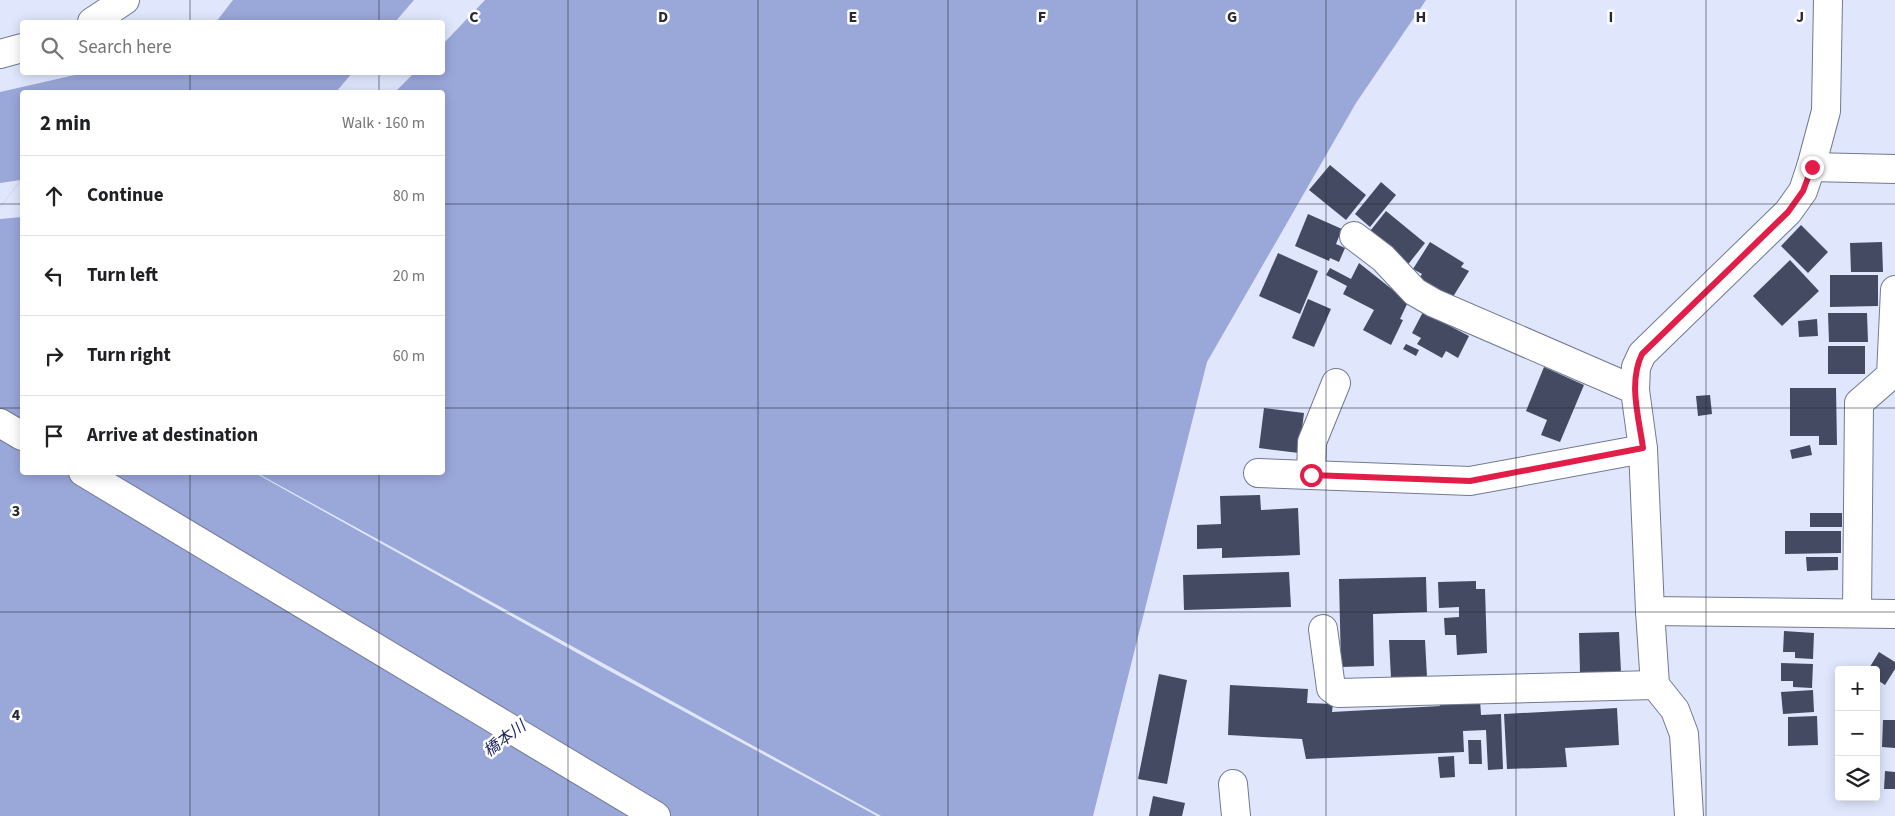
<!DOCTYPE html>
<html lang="en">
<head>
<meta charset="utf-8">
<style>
	body { margin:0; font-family:"Source Sans 3","Noto Sans JP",sans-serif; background:#f2f2f2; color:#202124 }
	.controls { position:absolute; right:15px; bottom:15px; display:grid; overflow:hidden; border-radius:5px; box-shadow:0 2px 12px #0003 }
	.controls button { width:45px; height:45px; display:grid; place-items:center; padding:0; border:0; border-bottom:1px solid #e0e0e0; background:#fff; color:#202124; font:25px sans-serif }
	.stop { position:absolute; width:15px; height:15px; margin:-11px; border:4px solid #e11d48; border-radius:50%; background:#fff }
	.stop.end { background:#e11d48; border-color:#fff; box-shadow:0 1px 5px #0008 }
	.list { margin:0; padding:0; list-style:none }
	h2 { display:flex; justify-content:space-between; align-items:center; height:65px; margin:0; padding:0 20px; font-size:21px }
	h2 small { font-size:16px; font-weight:400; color:#757577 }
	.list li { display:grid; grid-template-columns:32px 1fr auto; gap:15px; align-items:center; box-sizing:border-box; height:80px; padding:0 20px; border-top:1px solid #e0e0e0 }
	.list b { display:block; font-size:19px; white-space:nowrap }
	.list em { font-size:16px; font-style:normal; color:#757577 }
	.icon { flex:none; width:28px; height:28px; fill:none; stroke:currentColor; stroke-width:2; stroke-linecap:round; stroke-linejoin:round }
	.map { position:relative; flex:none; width:1895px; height:816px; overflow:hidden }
	.search { position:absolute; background:#fff; box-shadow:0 2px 12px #0003; left:20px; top:20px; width:425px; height:55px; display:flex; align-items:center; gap:12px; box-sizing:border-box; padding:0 18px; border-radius:5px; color:#757577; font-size:19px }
	.panel { position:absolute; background:#fff; box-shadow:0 2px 12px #0003; left:20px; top:90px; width:425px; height:385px; border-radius:5px }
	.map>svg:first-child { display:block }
	.water { fill:#9aa7d9 }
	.pier { fill:#e0e7fd }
	.building { fill:#444a61 }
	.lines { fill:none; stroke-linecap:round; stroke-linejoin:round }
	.minor-casing { stroke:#727991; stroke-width:30 }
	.tertiary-casing { stroke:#727991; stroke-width:30 }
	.minor { stroke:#fff; stroke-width:28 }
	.tertiary { stroke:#fff; stroke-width:28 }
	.route { stroke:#e11d48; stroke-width:6 }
	.grid { fill:none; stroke:#262933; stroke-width:1; stroke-opacity:0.55 }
	.labels { text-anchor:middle; stroke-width:5; stroke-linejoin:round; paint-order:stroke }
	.water-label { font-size:16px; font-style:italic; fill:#1e2661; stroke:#fff }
	.grid-label { font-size:16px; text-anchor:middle; font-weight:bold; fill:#262933; stroke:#fff; stroke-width:5; stroke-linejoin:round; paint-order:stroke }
</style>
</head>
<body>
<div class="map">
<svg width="1895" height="816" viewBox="0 0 1895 816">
	<rect width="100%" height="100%" fill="#e0e7fd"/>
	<path class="water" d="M233,0H1426L1356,103L1207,362L1093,816H881L257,473L442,472V92H22V472L255,473L604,668L877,816H0V207L21,180L0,183V92L88,72H442V22H216Z"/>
	<g class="pier">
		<path d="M414,0H485L443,44L442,22H395Z"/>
		<path d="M353,72H414V73L395,92H336Z"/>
		<path d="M22,179V217L0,219V207Z"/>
	</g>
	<g class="building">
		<path d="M1330,165L1366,195L1346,220L1309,190Z"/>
		<path d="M1381,182L1396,195L1370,227L1355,214Z"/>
		<path d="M1386,211L1425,243L1406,267L1367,235Z"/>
		<path d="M1308,214L1342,229L1336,244L1345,248L1339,262L1330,258L1329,261L1295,246Z"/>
		<path d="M1801,225L1828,252L1808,273L1781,246Z"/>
		<path d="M1430,242L1464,263L1461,267L1469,271L1451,300L1418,280L1422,274L1413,269Z"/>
		<path d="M1882,242L1883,272H1851L1850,243Z"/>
		<path d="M1278,253L1318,271L1300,314L1259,296Z"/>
		<path d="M1790,260L1819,291L1782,326L1753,296Z"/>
		<path d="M1359,263L1408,302L1400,319L1403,320L1391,345L1363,330L1374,310L1343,294L1347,286L1326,275L1330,268L1351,279Z"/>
		<path d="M1830,275H1878V306L1830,307Z"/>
		<path d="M1308,299L1331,309L1314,347L1292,338Z"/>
		<path d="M1423,312L1469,336L1458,358L1446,351L1442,358L1417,344L1421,338L1412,333Z"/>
		<path d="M1828,313H1867L1868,342H1829Z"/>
		<path d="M1817,319L1818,336L1799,337L1798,321Z"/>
		<path d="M1406,344L1419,350L1416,356L1403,349Z"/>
		<rect x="1828" y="346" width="37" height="28"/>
		<path d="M1544,367L1584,385L1560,442L1541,435L1547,420L1526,411Z"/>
		<path d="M1790,388H1836L1837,445H1819V436H1790Z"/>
		<path d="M1710,395L1712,414L1698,416L1696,396Z"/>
		<path d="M1264,408L1304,413L1299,453L1259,448Z"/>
		<path d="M1810,445L1812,455L1792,459L1790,450Z"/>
		<path d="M1260,495L1261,510L1298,508L1300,555L1222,558V548L1197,549V525L1221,524L1220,496Z"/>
		<rect x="1810" y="513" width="32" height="14"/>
		<path d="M1785,531H1841V553L1785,554Z"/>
		<path d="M1806,557H1838V570L1807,571Z"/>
		<path d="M1289,572L1291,607L1184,610L1183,575Z"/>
		<path d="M1426,577L1427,612L1373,614L1374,666L1341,667L1339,579Z"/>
		<path d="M1476,581V589H1485L1487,653L1457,655L1456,635H1445L1444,618L1459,617V607L1439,608L1438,582Z"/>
		<path d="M1784,631L1814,633L1813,659L1795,658V652H1783Z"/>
		<path d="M1619,632L1621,672L1580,673L1579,633Z"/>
		<path d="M1389,640H1425L1427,677L1391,678Z"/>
		<path d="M1879,652L1895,662V669L1885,685L1876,679V670H1868Z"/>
		<path d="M1781,663L1813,664L1812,688L1793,687V681H1781Z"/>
		<path d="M1159,674L1187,680L1167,784L1138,779Z"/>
		<path d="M1230,685L1308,689L1307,703L1333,704L1332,712L1440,706L1439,702L1480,700L1481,715L1501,714L1503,769L1488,770L1486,730L1463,731L1464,752L1306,759L1302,739L1228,735Z"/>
		<path d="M1813,690L1814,712L1783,714L1781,692Z"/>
		<path d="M1617,708L1619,745L1565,748L1567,767L1507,769L1504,714Z"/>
		<path d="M1817,716L1818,745L1788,746V717Z"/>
		<path d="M1883,720H1895V748L1882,747Z"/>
		<path d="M1468,740H1481L1482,764H1469Z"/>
		<path d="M1454,756L1455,777L1440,778L1438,757Z"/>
		<path d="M1885,771L1895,772V789H1884Z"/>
		<path d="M1153,796L1185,803L1182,816H1149Z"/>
	</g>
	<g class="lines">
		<g class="minor-casing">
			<g id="minor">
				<path d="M92,22L125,0"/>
				<path d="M0,54L22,48"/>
				<path d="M1811,167L1895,169"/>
				<path d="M1354,236L1383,258L1415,292L1434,303L1635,390"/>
				<path d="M1258,473L1470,481L1643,449"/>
				<path d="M1311,475L1312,442L1336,383"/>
				<path d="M1650,611L1895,614"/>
				<path d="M1857,613L1859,403L1891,375L1895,290"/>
				<path d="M1323,629L1331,688L1338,693L1655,685"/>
				<path d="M1233,784L1236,816"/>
				<path d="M1689,816L1684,734L1675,710L1655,685L1650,611L1643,449L1635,390L1636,367L1642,354L1788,212L1803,191L1811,167L1826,111L1828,0"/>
			</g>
		</g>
		<g class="tertiary-casing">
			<g id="tertiary">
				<path d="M0,423L22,436"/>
				<path d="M83,472L656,816"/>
			</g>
		</g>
		<use href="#minor" class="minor"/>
		<use href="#tertiary" class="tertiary"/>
	</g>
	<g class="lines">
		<path class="route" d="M1311,475L1470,481L1643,448C1639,418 1628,383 1642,354L1788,212L1803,191L1812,167"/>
	</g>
	<path class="grid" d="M190,0V22M379,0V22M568,0V816M758,0V816M948,0V816M1137,0V816M1326,0V816M1516,0V816M1706,0V816M190,72V92M379,72V92M0,204H22M442,204H1895M0,408H22M442,408H1895M190,472V816M379,472V816M0,612H1895"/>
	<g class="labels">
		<g class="water-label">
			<text transform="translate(504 738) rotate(-37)" y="6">橋本川</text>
		</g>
	</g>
	<g class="grid-label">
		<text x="474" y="22">C</text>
		<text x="663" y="22">D</text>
		<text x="853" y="22">E</text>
		<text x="1042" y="22">F</text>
		<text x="1232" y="22">G</text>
		<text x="1421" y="22">H</text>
		<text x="1611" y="22">I</text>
		<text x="1800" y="22">J</text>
		<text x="16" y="516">3</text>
		<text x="16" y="720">4</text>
	</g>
</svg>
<div class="controls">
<button>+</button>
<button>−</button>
<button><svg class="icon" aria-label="layers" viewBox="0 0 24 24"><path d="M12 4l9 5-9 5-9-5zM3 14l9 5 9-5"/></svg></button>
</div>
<div class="stop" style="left:1311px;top:475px"></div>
<div class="stop end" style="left:1812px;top:167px"></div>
<div class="search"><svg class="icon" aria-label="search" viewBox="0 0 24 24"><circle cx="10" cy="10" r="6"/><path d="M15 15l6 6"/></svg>Search here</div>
<section class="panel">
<h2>2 min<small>Walk · 160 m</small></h2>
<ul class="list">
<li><svg class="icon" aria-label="ahead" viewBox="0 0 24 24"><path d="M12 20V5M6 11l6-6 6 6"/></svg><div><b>Continue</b></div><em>80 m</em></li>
<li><svg class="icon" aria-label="left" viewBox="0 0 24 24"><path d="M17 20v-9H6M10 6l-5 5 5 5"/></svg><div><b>Turn left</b></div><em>20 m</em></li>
<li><svg class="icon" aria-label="right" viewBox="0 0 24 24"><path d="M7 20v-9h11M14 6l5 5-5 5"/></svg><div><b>Turn right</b></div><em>60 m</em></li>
<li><svg class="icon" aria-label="arrive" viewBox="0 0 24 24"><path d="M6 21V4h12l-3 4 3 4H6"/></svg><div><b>Arrive at destination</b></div></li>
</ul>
</section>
</div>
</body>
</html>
